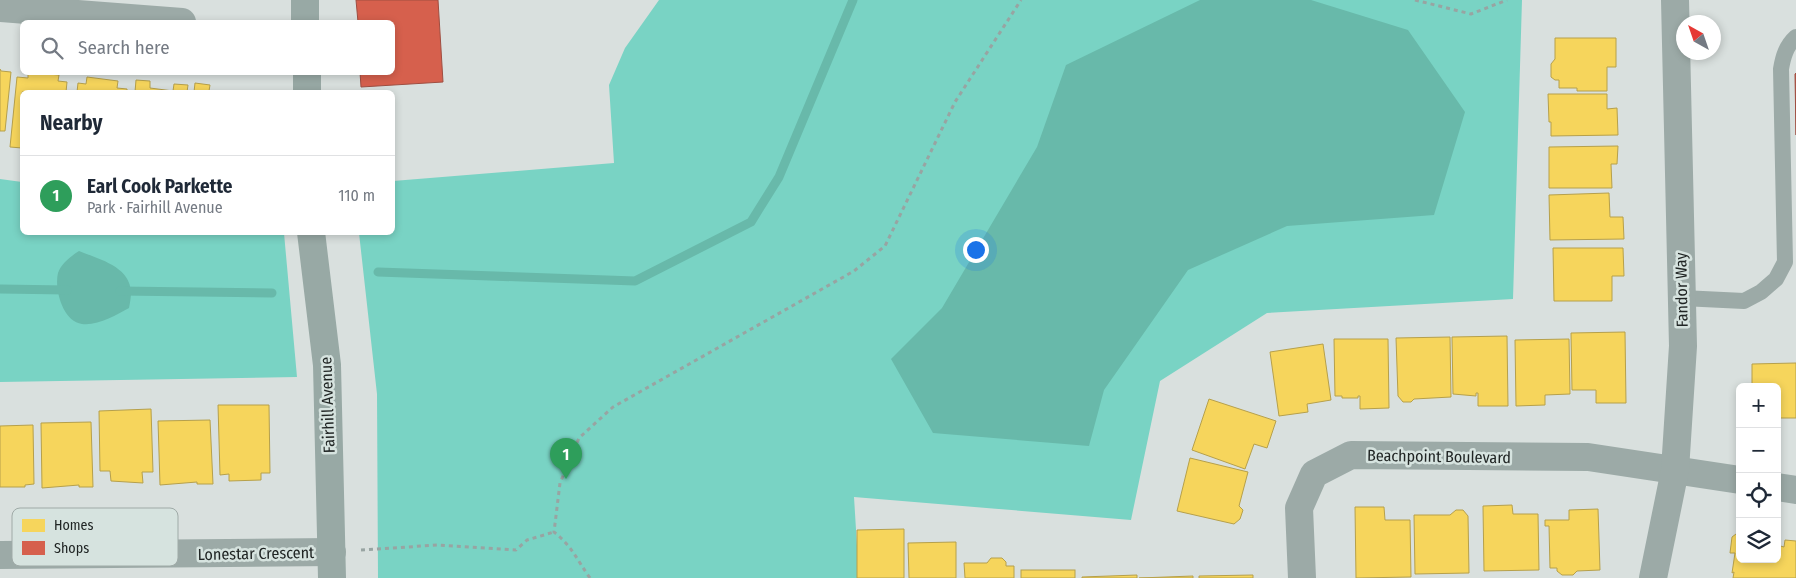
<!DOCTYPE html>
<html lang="en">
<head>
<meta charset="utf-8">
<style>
	body { margin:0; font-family:"Fira Sans Condensed",sans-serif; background:#f2f2f3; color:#1f2937 }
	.controls { position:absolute; right:15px; bottom:15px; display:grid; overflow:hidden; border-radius:8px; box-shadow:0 2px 8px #0003 }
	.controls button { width:45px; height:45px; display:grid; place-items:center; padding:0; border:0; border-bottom:1px solid #e0e1e3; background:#fff; color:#1f2937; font:25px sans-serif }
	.compass { position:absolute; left:1676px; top:15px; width:45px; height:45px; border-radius:50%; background:#fff; box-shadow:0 2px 8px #0003; rotate:320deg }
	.you { position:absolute; left:975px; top:249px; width:18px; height:18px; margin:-12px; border:4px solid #fff; border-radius:50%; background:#1a73e8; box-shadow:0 0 0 8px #1a73e833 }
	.badge { display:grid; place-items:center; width:32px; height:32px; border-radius:50%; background:#616665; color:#fff; font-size:16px; font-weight:700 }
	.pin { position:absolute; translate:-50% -41px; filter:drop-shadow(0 1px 2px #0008) }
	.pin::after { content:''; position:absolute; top:26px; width:18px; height:15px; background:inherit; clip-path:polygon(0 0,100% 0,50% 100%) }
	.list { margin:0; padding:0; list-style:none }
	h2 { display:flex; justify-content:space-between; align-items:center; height:65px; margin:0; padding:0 20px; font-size:21px }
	h2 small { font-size:16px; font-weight:400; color:#747a83 }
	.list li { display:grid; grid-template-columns:32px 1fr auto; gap:15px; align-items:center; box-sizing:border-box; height:80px; padding:0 20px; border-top:1px solid #e0e1e3 }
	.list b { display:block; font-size:19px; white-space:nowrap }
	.list p { margin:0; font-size:16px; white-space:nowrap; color:#747a83 }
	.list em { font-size:16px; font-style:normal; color:#747a83 }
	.icon { flex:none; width:28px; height:28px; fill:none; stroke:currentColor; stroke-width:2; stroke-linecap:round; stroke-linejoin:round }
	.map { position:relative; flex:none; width:1796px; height:578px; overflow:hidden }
	.search { position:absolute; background:#fff; box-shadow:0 2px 8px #0003; left:20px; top:20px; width:375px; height:55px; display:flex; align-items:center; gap:12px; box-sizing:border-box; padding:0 18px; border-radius:8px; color:#747a83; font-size:19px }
	.panel { position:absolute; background:#fff; box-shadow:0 2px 8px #0003; left:20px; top:90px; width:375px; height:145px; border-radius:8px }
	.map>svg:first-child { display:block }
	.green { fill:#79d3c4 }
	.water { fill:#68b9aa }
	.homes { fill:#f6d55c; stroke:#b6a04b }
	.shops { fill:#d6604d; stroke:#9f4e41 }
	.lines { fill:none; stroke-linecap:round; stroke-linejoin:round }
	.stream { stroke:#68b9aa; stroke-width:9 }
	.path { stroke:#98a4a2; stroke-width:3; stroke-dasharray:4 4; stroke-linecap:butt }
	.lane { stroke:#9caaa7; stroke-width:16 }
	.street { stroke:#9caaa7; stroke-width:28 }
	.secondary { stroke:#98a9a5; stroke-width:28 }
	.labels { text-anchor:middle; stroke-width:5; stroke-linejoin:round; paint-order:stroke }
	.street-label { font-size:16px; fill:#202524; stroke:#d6e3df }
	.key { fill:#d6e3df; stroke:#9faaa7; stroke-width:1 }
	.key-label { font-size:14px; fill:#202524 }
</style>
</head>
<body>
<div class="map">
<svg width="1796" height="578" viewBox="0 0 1796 578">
	<rect width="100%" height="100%" fill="#d9e0de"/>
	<g class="green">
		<path d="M659,0H1522L1513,299L1267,313L1160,381L1131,520L854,497L859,578H378L377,394L359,233L392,232L393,181L614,163L609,85L625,48Z"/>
		<path d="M0,179L22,182V232L284,233L297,377L0,382Z"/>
	</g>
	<g class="water">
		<path d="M1200,0H1311L1408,30L1465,112L1434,215L1287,226L1188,270L1104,390L1089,446L933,433L891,359L942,308L1037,147L1066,65Z"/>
		<path d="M79,251C98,259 130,266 131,292C131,297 130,303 129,308C116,315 98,326 82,324C63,322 54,289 58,273C61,264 71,256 79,251Z"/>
	</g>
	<g class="homes">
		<path d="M1555,38H1616V67H1607V91H1577V88H1559V80H1555L1551,77V64L1555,59Z"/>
		<path d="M0,69L1,71L11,72L5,131H0Z"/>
		<path d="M28,72L59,75L58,81L67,82L66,92H22V148L10,147L17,77L28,78Z"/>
		<path d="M87,77L118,81L117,88L127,89V92H77L78,83L86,84Z"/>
		<path d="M136,80L150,81V88L173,91L174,84L188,85L187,92H135Z"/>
		<path d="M195,83L210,85L209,91L221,92H194Z"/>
		<path d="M1548,94H1607V109L1617,108L1618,135L1551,136V122H1549Z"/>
		<path d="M1618,146L1617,164H1611L1612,188H1549V147Z"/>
		<path d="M1609,193L1610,217H1623L1624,239L1550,240L1549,195Z"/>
		<path d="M1553,248H1623L1624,276H1612V301H1554Z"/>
		<path d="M1625,332L1626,403H1596V390H1572L1571,333Z"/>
		<path d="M1507,336L1508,406H1478V393H1476V396L1453,394L1452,337Z"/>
		<path d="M1450,337L1451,397L1414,399L1411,402H1403L1398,396L1396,338Z"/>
		<path d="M1334,339H1388L1389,408L1360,409V396H1358V398H1342V396H1335Z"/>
		<path d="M1569,339L1570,394L1545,395V405L1516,406L1515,340Z"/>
		<path d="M1323,344L1331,400L1307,404L1308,412L1279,416L1270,352Z"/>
		<path d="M1796,363V418H1779V425L1777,426V387H1752V364Z"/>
		<path d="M1209,399L1276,421L1267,448L1254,444L1245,469L1192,450Z"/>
		<path d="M218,405H269L270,473H261V480L229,481V474L220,475Z"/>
		<path d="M151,409L153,472H142L143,483L111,481L110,471H100L99,411Z"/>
		<path d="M210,420L213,484H197V482L160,485L158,421Z"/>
		<path d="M91,422L93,487H79V485L42,488L41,423Z"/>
		<path d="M33,425L34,484L25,485V487H0V426Z"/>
		<path d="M1190,458L1248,472L1239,506L1243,510L1240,519L1234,524L1177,511Z"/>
		<path d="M1512,505L1513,514H1538L1539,570L1484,571L1483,506Z"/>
		<path d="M1355,507H1384L1385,520H1410L1411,577L1356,578Z"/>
		<path d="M1598,509L1600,570L1577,571L1573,575H1562L1557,571V568H1550L1549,526H1545V520H1569V510Z"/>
		<path d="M1456,510H1463L1468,516L1469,573L1415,574L1414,515H1450Z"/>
		<path d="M904,529V578H857V530Z"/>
		<path d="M1736,534H1740V559H1777V545L1784,547L1785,540L1796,541V578H1733L1734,572L1732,573L1735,553H1730L1732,537Z"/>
		<path d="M956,542V578H909L908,543Z"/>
		<path d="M991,558H1002L1006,562V566H1014V578H965L964,563H987Z"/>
		<rect x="1021" y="570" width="54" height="8"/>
		<path d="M1137,575V578H1082V577Z"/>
		<path d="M1253,575V578H1199V576Z"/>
		<path d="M1193,576V578H1139Z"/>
	</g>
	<g class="shops">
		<path d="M356,0H438L443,82L361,87L360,72H392V22H358Z"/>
		<path d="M1796,73V135L1795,74Z"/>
	</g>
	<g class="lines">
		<g class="stream">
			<path d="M378,272L635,281L751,222L779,177L853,0"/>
			<path d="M0,289L67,290"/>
			<path d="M120,291L272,293"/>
		</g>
		<g class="path">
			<path d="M1415,0L1471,14L1507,0"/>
			<path d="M361,550L438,545L516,550L527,540L554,532"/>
			<path d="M590,578C577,560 572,546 554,532L560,483L579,438L613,407L854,271L885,246L955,102L1021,0"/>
		</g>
		<path class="lane" d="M1682,298L1744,301L1761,292L1776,279L1785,262L1781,69C1783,57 1786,46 1796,37"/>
		<g class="street">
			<path d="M0,8L182,22"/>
			<path d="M1777,487L1796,490"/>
			<path d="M0,555L332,552"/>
			<path d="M1302,578L1299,508L1314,474L1351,455L1588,457L1740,480"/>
			<path d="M1653,578L1675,470L1683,346L1675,0"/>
		</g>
		<g class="secondary">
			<path d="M305,0V22"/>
			<path d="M307,72V92"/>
			<path d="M311,232L327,365L332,578"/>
		</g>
	</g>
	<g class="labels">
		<g class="street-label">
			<text transform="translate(1681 290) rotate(-91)" y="6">Fandor Way</text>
			<text transform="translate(327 405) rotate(-92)" y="6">Fairhill Avenue</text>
			<text transform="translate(1439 456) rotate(1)" y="6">Beachpoint Boulevard</text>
			<text transform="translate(256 553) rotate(-1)" y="6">Lonestar Crescent</text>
		</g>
	</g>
	<rect x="12" y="508" width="166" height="58" rx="8" class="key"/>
	<rect x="22" y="519" width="23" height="13" fill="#f6d55c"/>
	<rect x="22" y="541" width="23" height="14" fill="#d6604d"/>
	<g class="key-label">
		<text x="54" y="530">Homes</text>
		<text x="54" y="553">Shops</text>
	</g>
</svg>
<div class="controls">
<button>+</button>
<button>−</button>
<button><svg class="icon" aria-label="locate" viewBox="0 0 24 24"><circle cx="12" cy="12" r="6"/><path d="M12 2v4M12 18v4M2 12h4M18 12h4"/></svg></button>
<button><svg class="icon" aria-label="layers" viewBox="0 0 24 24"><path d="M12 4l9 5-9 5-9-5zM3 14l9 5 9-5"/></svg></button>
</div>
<svg class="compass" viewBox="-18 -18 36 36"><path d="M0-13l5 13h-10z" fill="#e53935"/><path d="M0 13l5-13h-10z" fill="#747a83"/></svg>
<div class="you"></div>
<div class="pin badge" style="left:566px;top:479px;background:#2e9e5b">1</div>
<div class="search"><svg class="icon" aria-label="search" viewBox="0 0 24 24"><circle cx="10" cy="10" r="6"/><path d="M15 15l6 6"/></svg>Search here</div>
<section class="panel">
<h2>Nearby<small></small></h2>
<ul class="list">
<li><span class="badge" style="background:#2e9e5b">1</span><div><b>Earl Cook Parkette</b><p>Park · Fairhill Avenue</p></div><em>110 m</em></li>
</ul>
</section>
</div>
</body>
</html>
